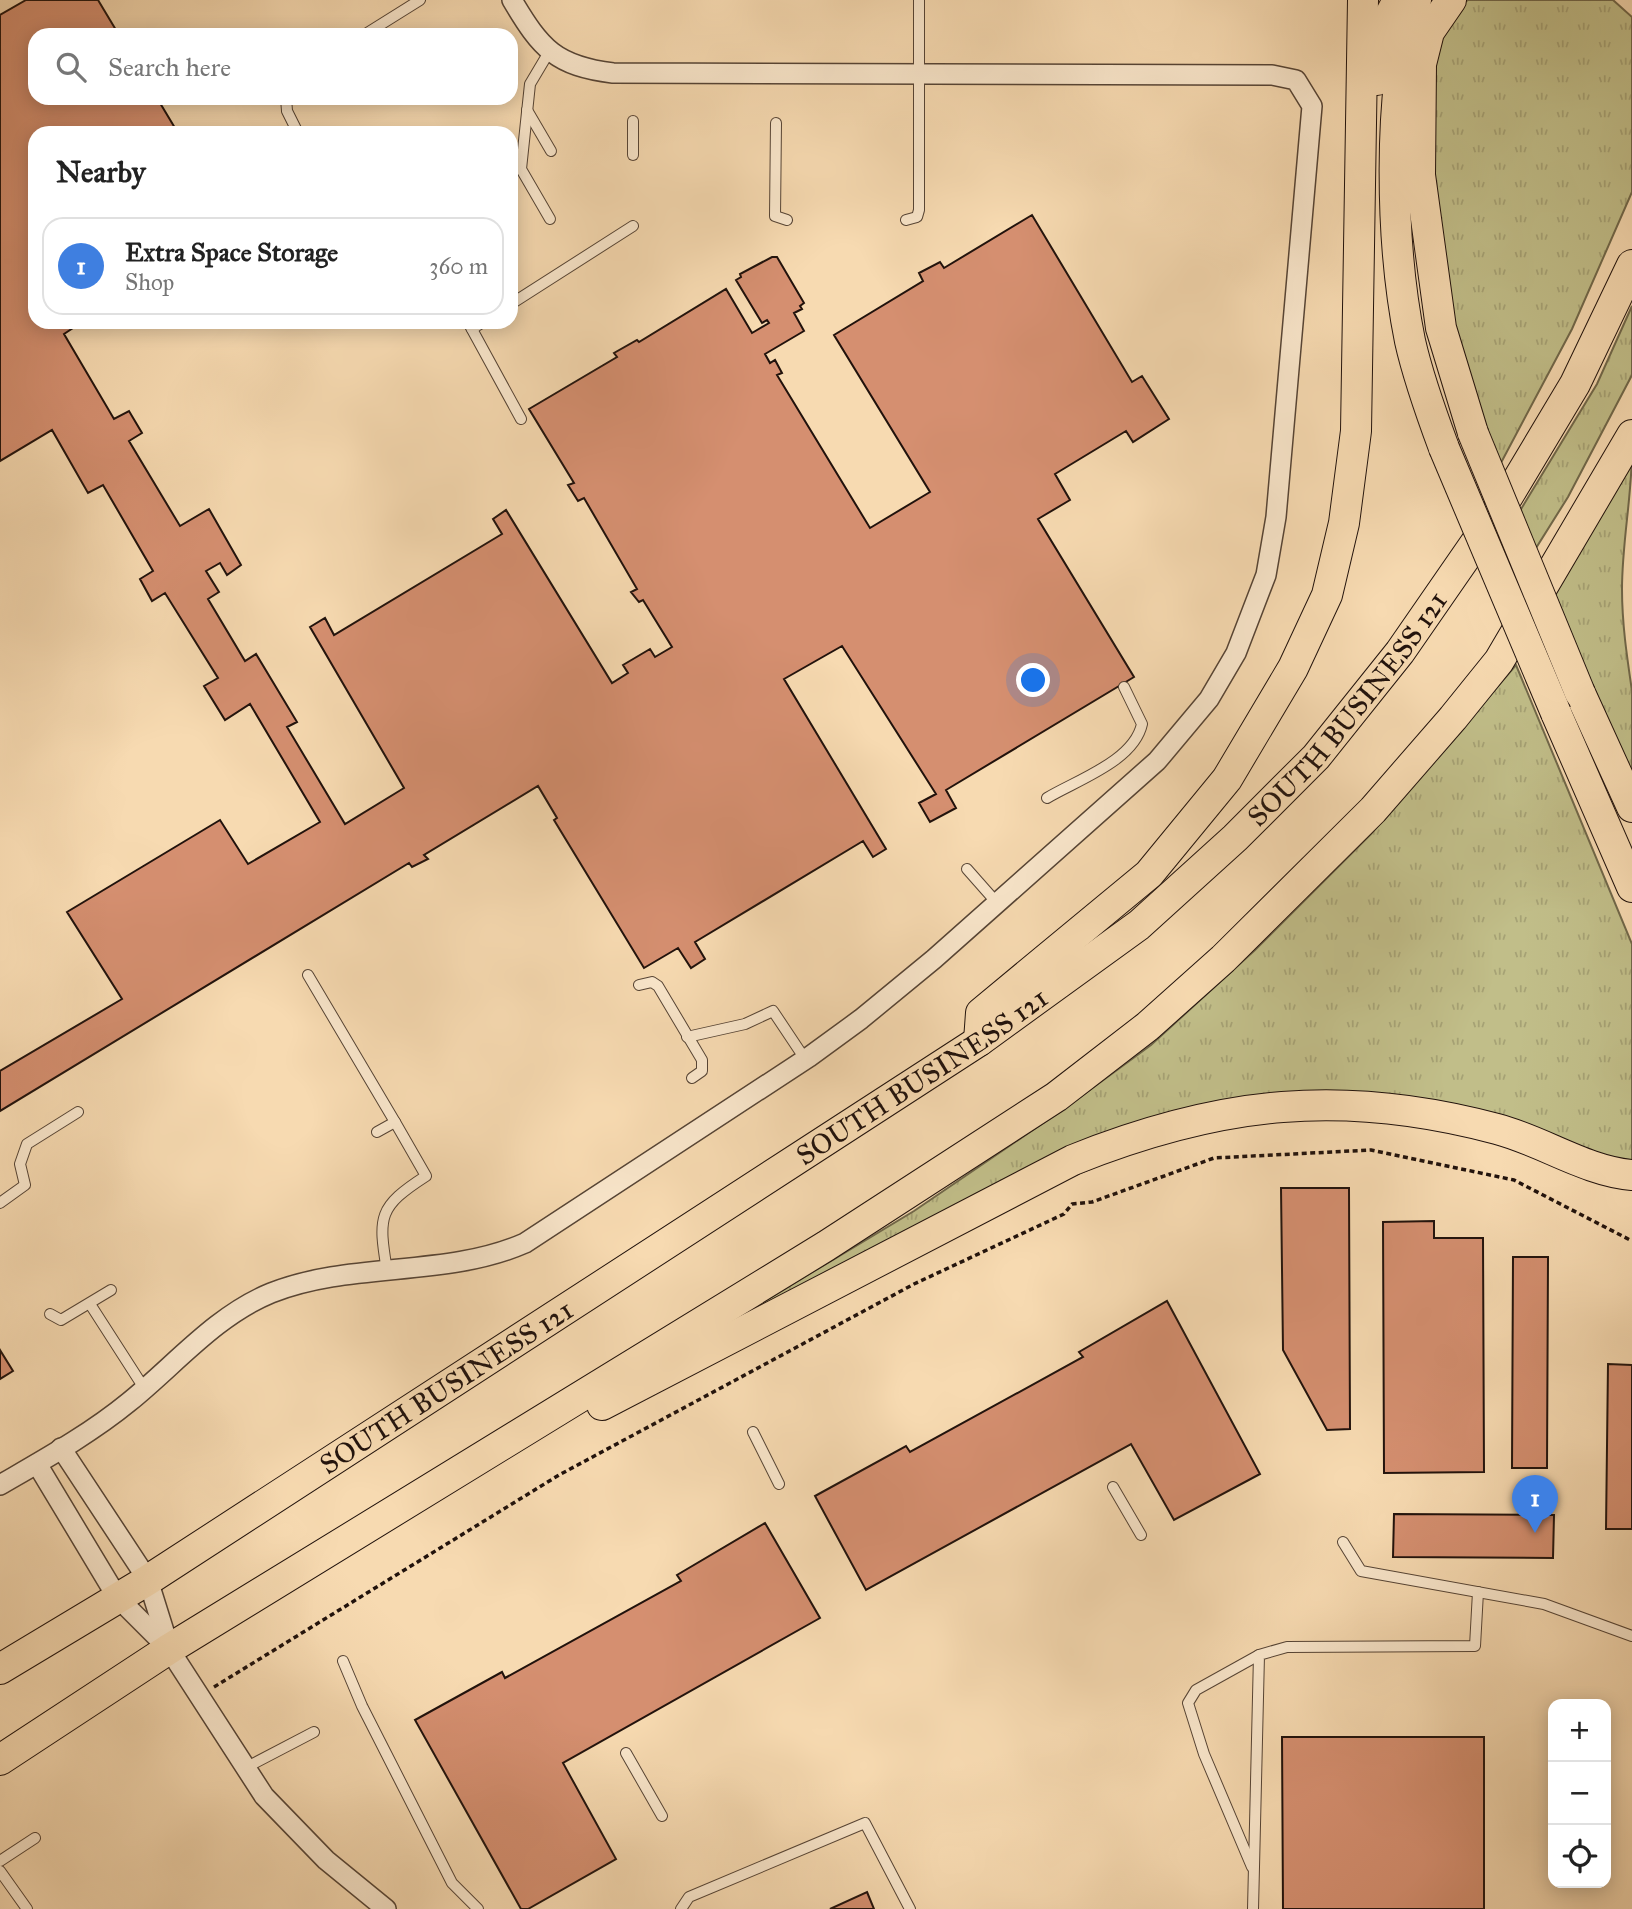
<!DOCTYPE html>
<html lang="en">
<head>
<meta charset="utf-8">
<style>
	body { margin:0; font-family:"IM FELL Great Primer",serif; background:#f6f6f6; color:#222 }
	.controls { position:absolute; right:21px; bottom:21px; display:grid; overflow:hidden; border-radius:14px; box-shadow:0 4px 18px #0003 }
	.controls button { width:63px; height:63px; display:grid; place-items:center; padding:0; border:0; border-bottom:2px solid #e0e0e0; background:#fff; color:#222; font:35px sans-serif }
	.you { position:absolute; left:1034px; top:681px; width:24px; height:24px; margin:-18px; border:5px solid #fff; border-radius:50%; background:#1a73e8; box-shadow:0 0 0 10px #1a73e833 }
	.badge { display:grid; place-items:center; width:46px; height:46px; border-radius:50%; background:#0b8043; color:#fff; font-size:23px; font-weight:700 }
	.pin { position:absolute; translate:-50% -58px; filter:drop-shadow(0 2px 4px #0008) }
	.pin::after { content:''; position:absolute; top:37px; width:24px; height:21px; background:inherit; clip-path:polygon(0 0,100% 0,50% 100%) }
	.list { margin:0; padding:0; list-style:none }
	h2 { display:flex; justify-content:space-between; align-items:center; height:91px; margin:0; padding:0 28px; font-size:30px }
	h2 small { font-size:23px; font-weight:400; color:#767676 }
	.list li { display:grid; grid-template-columns:46px 1fr auto; gap:21px; align-items:center; box-sizing:border-box; height:98px; margin:0 14px 14px; padding:0 14px; border:2px solid #e0e0e0; border-radius:21px }
	.list b { display:block; font-size:26px; white-space:nowrap }
	.list p { margin:0; font-size:23px; white-space:nowrap; color:#767676 }
	.list em { font-size:23px; font-style:normal; color:#767676 }
	.icon { flex:none; width:38px; height:38px; fill:none; stroke:currentColor; stroke-width:2; stroke-linecap:round; stroke-linejoin:round }
	.map { position:relative; flex:none; width:1632px; height:1909px; overflow:hidden }
	.search { position:absolute; background:#fff; box-shadow:0 4px 18px #0003; left:28px; top:28px; width:490px; height:77px; display:flex; align-items:center; gap:18px; box-sizing:border-box; padding:0 24px; border-radius:21px; color:#767676; font-size:26px }
	.panel { position:absolute; background:#fff; box-shadow:0 4px 18px #0003; left:28px; top:126px; width:490px; height:203px; border-radius:21px }
	.map>svg:first-child { display:block }
	.grass { fill:url(#grass-tufts); stroke:#71684a; stroke-width:2 }
	.building { fill:#d58f70; stroke:#21120c; stroke-width:2 }
	.lines { fill:none; stroke-linecap:round; stroke-linejoin:round }
	.lane-casing { stroke:#564435; stroke-width:12 }
	.street-casing { stroke:#564435; stroke-width:22 }
	.primary-casing { stroke:#21120c; stroke-width:32 }
	.path { stroke:#21120c; stroke-width:3.5; stroke-dasharray:5 3.5; stroke-linecap:butt }
	.lane { stroke:#fae7cc; stroke-width:10 }
	.street { stroke:#fae7cc; stroke-width:19 }
	.primary { stroke:#f7dab1; stroke-width:30 }
	.primary-bridge-casing { stroke:#21120c; stroke-width:32; stroke-linecap:butt }
	.primary-bridge { stroke:#f7dab1; stroke-width:30 }
	.labels { text-anchor:middle; stroke-width:6; stroke-linejoin:round; paint-order:stroke }
	.street-label { font-size:28px; fill:#21120c; stroke:#fae7cc }
</style>
</head>
<body>
<div class="map">
<svg width="1632" height="1909" viewBox="0 0 1632 1909">
	<defs>
		<pattern id="grass-tufts" width="24" height="20" patternUnits="userSpaceOnUse" patternTransform="scale(1.75)"><rect width="24" height="20" fill="#c1be89"/><path d="M3 7l-1-3M5 7V3M7 7l1-3M15 17l-1-3M17 17v-4M19 17l1-3" fill="none" stroke="#a6a275"/></pattern>
	</defs>
	<rect width="100%" height="100%" fill="#f7dab1"/>
	<filter id="stains"><feTurbulence type="fractalNoise" baseFrequency=".00286" numOctaves="4"/><feColorMatrix values="0 0 0 0 .2 0 0 0 0 .09 0 0 0 0 .02 0 0 0 .5 -.17"/></filter>
	<radialGradient id="worn" r=".72"><stop offset=".6" stop-color="#630" stop-opacity="0"/><stop offset="1" stop-color="#630" stop-opacity=".3"/></radialGradient>
	<g class="grass">
		<path d="M1468,0H1613L1632,17V192L1572,329L1494,476L1446,337L1427,61L1456,8Z"/>
		<path d="M1632,306V375L1568,497L1531,556L1515,519L1597,384Z"/>
		<path d="M1632,450C1632,496 1622,542 1622,589C1622,624 1627,657 1632,691C1632,724 1632,760 1632,794L1550,602Z"/>
		<path d="M1516,665L1632,944V1165L1526,1129L1243,1104L728,1323L914,1211L1068,1106L1151,1045L1255,950L1371,834Z"/>
	</g>
	<g class="building">
		<path d="M26,0H98L119,35H35V98H157L178,133H35V322H82L64,334L114,419L129,411L142,433L129,441L180,526L209,509L241,565L227,575L220,563L206,571L219,592L208,599L245,661L256,654L297,722L287,727L345,824L404,788L310,627L325,618L334,635L502,534L493,519L506,510L612,683L628,673L623,665L650,649L655,657L672,647L643,600L639,602L631,592L637,589L584,498L578,501L568,485L574,483L529,409L617,357L614,353L637,340L639,342L726,289L752,333L769,323L767,320L762,323L736,280L741,277L740,274L772,257H777L804,303L800,306L802,309L794,313L804,331L765,354L770,363L775,360L782,373L777,375L870,528L930,492L834,335L923,281L919,273L940,262L944,268L1032,215L1132,382L1142,376L1169,419L1133,442L1126,431L1055,474L1070,500L1038,519L1134,677L946,790L956,808L930,822L919,803L936,794L842,646L784,679L886,849L873,857L863,841L695,942L705,959L691,968L678,948L644,968L554,820L557,818L538,786L424,855L428,859L412,867L409,863L0,1111V1071L122,999L67,912L220,820L248,864L320,822L250,704L225,720L204,686L218,678L165,593L152,601L140,579L153,571L103,485L88,493L52,430L0,461V15Z"/>
		<path d="M1281,1188H1349L1350,1429L1327,1430L1283,1350Z"/>
		<path d="M1434,1221V1238H1483L1484,1472L1384,1473L1383,1222Z"/>
		<path d="M1513,1257H1548L1547,1468H1512Z"/>
		<path d="M1167,1301L1260,1474L1174,1520L1131,1444L866,1590L815,1496L906,1446L910,1452L1083,1357L1079,1352Z"/>
		<path d="M0,1350L13,1371L0,1379Z"/>
		<path d="M1608,1364L1632,1365V1529H1606Z"/>
		<path d="M1394,1514L1554,1515L1553,1558L1393,1557Z"/>
		<path d="M765,1523L820,1618L563,1763L616,1859L528,1909H521L415,1720L502,1672L505,1678L681,1581L677,1575Z"/>
		<path d="M1282,1737H1484V1909H1283Z"/>
		<path d="M867,1892L874,1909H830Z"/>
	</g>
	<g class="lines">
		<g class="lane-casing">
			<g id="lane">
				<path d="M364,35L420,0"/>
				<path d="M549,52L530,84L521,169L550,219"/>
				<path d="M286,98L287,111L298,133"/>
				<path d="M527,110L551,151"/>
				<path d="M633,121V155"/>
				<path d="M776,123L775,216L787,220"/>
				<path d="M906,220L917,217L919,210V0"/>
				<path d="M511,304L633,226"/>
				<path d="M468,322L521,419"/>
				<path d="M472,329L483,322"/>
				<path d="M1047,798C1077,780 1134,761 1142,724L1124,687"/>
				<path d="M967,869L997,903"/>
				<path d="M308,975L395,1122"/>
				<path d="M639,985L652,982L658,986L702,1060V1071L692,1078"/>
				<path d="M687,1037L745,1024L773,1011L805,1059"/>
				<path d="M377,1132L395,1122L426,1176C378,1207 378,1216 387,1271"/>
				<path d="M0,1203L25,1185L20,1164L27,1144L78,1112"/>
				<path d="M90,1304L144,1388"/>
				<path d="M50,1314L61,1320L111,1290"/>
				<path d="M753,1432L779,1484"/>
				<path d="M1113,1487L1141,1535"/>
				<path d="M1343,1542L1361,1571L1544,1604L1632,1636"/>
				<path d="M343,1661L362,1706L452,1883L478,1909"/>
				<path d="M626,1753L662,1816"/>
				<path d="M247,1767L314,1732"/>
				<path d="M0,1861L35,1838"/>
				<path d="M1252,1867L1204,1754L1188,1703L1196,1690L1259,1655"/>
				<path d="M0,1871L27,1909"/>
				<path d="M681,1909L689,1897L865,1823L910,1909"/>
				<path d="M1253,1909L1259,1655L1287,1647L1475,1646L1478,1592"/>
			</g>
		</g>
		<g class="street-casing">
			<g id="street">
				<path d="M61,1448L148,1580L168,1644"/>
				<path d="M37,1464L117,1597L169,1649L264,1796L326,1860L386,1909"/>
				<path d="M0,1485C43,1460 90,1434 129,1402C175,1365 215,1316 271,1293C352,1261 445,1278 525,1243L809,1057L861,1019L934,959L1157,761L1209,699L1236,653L1266,575L1276,517L1312,106L1296,80L1272,75L613,73C556,66 541,49 512,0"/>
			</g>
		</g>
		<g class="primary-casing">
			<g id="primary">
				<path d="M1416,0C1386,91 1391,247 1410,341C1418,377 1431,413 1444,448"/>
				<path d="M1451,0L1429,32L1421,64L1420,175L1441,328L1473,433"/>
				<path d="M1377,80L1389,17L1398,0"/>
				<path d="M1580,693L1632,807"/>
				<path d="M1556,713L1632,887"/>
				<path d="M979,1041L981,1013L1149,874L1227,779L1293,668L1327,595L1344,523L1356,431L1363,0"/>
				<path d="M602,1405L1073,1160C1220,1101 1343,1088 1497,1129C1543,1141 1585,1171 1632,1175"/>
				<path id="s1" d="M0,1669L148,1580L800,1157L979,1041L1139,925L1235,838L1316,757L1400,652L1508,496L1575,384L1632,265"/>
				<path d="M0,1760L169,1649L826,1246L1056,1097L1148,1026L1223,959L1373,810L1453,718L1499,661L1632,435"/>
			</g>
		</g>
		<path class="path" d="M214,1687L559,1475L914,1284L1064,1214L1072,1204L1092,1202L1214,1158L1371,1150L1514,1180L1632,1241"/>
		<use href="#lane" class="lane"/>
		<use href="#street" class="street"/>
		<use href="#primary" class="primary"/>
		<g class="primary-bridge-casing">
			<g id="primary-bridge">
				<path d="M1473,433L1580,693"/>
				<path d="M1444,448L1556,713"/>
			</g>
		</g>
		<use href="#primary-bridge" class="primary-bridge"/>
	</g>
	<g class="labels">
		<g class="street-label">
			<text dy="10" stroke="none"><textPath href="#s1" startOffset="1662">SOUTH BUSINESS 121</textPath></text>
			<text dy="10" stroke="none"><textPath href="#s1" startOffset="1096">SOUTH BUSINESS 121</textPath></text>
			<text dy="10" stroke="none"><textPath href="#s1" startOffset="528">SOUTH BUSINESS 121</textPath></text>
		</g>
	</g>
	<rect width="100%" height="100%" filter="url(#stains)"/>
	<rect width="100%" height="100%" fill="url(#worn)"/>
</svg>
<div class="controls">
<button>+</button>
<button>−</button>
<button><svg class="icon" aria-label="locate" viewBox="0 0 24 24"><circle cx="12" cy="12" r="6"/><path d="M12 2v4M12 18v4M2 12h4M18 12h4"/></svg></button>
</div>
<div class="you"></div>
<div class="pin badge" style="left:1535px;top:1533px;background:#3f7fe0">1</div>
<div class="search"><svg class="icon" aria-label="search" viewBox="0 0 24 24"><circle cx="10" cy="10" r="6"/><path d="M15 15l6 6"/></svg>Search here</div>
<section class="panel">
<h2>Nearby<small></small></h2>
<ul class="list">
<li><span class="badge" style="background:#3f7fe0">1</span><div><b>Extra Space Storage</b><p>Shop</p></div><em>360 m</em></li>
</ul>
</section>
</div>
</body>
</html>
